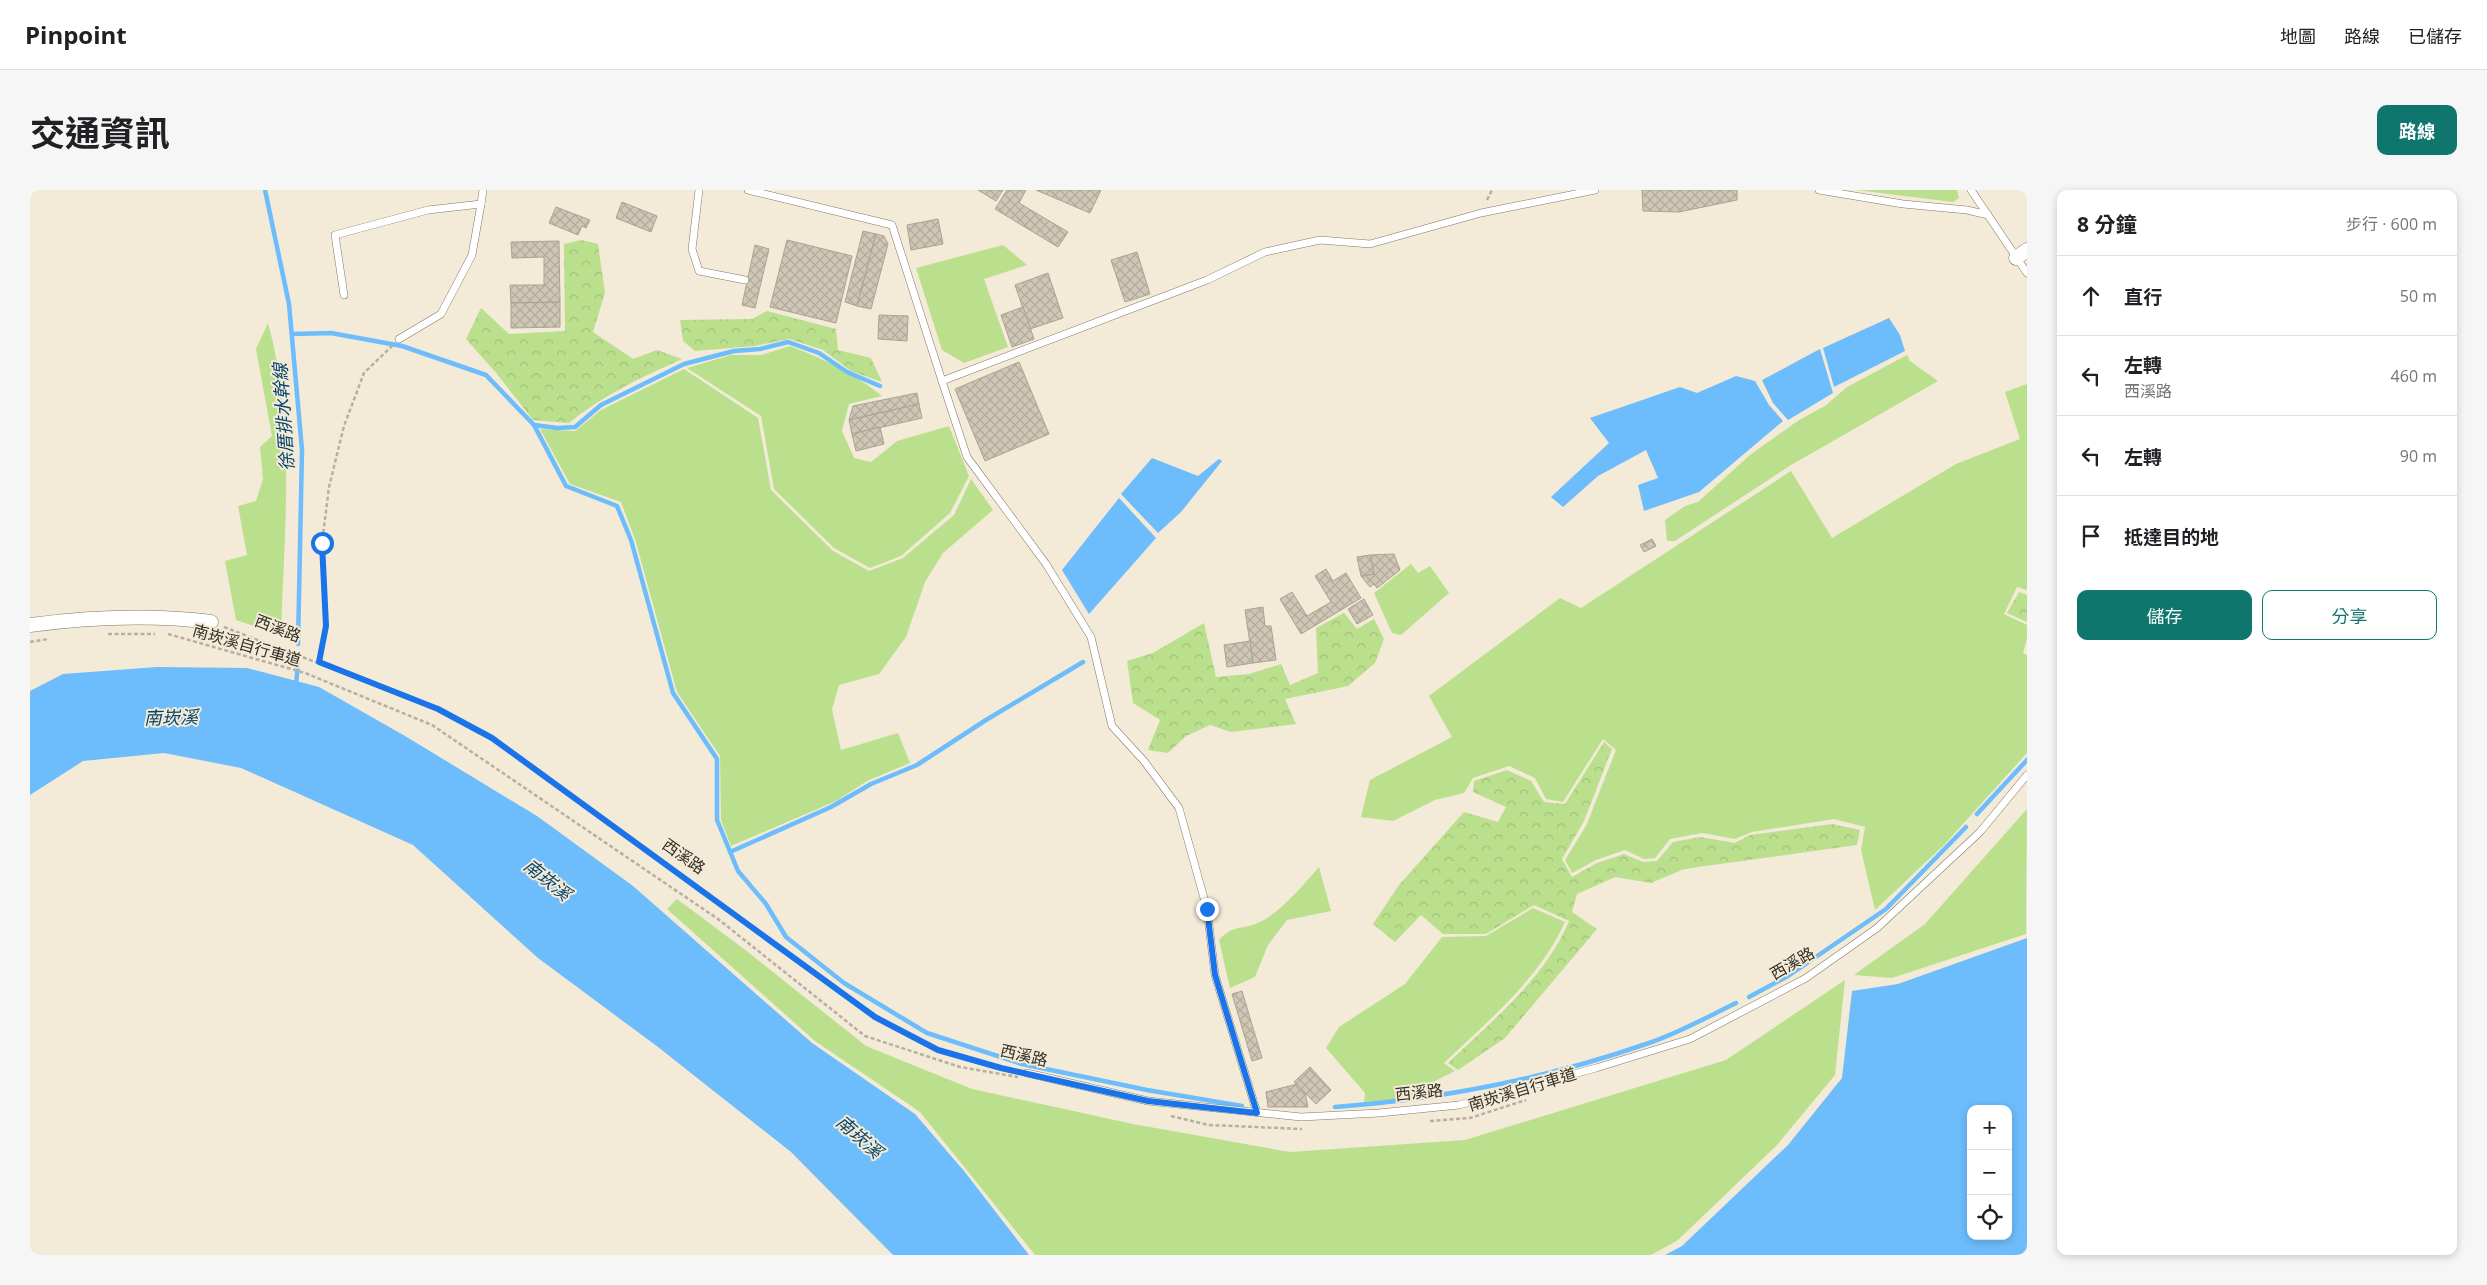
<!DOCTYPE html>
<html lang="zh-TW">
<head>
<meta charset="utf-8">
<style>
	body { margin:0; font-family:"Open Sans","Noto Sans TC",sans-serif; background:#f6f6f6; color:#202124 }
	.controls { position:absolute; right:15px; bottom:15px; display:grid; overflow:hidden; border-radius:10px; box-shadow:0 2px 8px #0003 }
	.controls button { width:45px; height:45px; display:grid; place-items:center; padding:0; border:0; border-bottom:1px solid #e0e0e0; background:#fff; color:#202124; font:25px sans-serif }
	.stop { position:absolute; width:15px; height:15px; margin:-11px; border:4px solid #1a73e8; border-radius:50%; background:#fff }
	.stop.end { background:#1a73e8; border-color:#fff; box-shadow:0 1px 5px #0008 }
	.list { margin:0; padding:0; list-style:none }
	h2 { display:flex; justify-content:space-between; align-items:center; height:65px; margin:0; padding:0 20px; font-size:21px }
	h2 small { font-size:16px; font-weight:400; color:#757577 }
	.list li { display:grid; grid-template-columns:32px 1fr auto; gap:15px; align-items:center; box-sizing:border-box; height:80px; padding:0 20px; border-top:1px solid #e0e0e0 }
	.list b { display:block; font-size:19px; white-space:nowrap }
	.list p { margin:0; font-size:16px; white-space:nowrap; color:#757577 }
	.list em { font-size:16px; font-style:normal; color:#757577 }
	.actions { display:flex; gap:10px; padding:15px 20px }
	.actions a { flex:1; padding:11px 0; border:1px solid #0f766e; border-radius:10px; text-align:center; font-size:18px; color:#0f766e }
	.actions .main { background:#0f766e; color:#fff }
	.icon { flex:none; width:28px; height:28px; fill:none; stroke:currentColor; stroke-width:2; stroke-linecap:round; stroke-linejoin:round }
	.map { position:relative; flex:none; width:1997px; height:1065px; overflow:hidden; border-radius:10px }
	header { display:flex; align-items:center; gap:30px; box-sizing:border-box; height:70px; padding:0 25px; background:#fff; border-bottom:1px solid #e0e0e0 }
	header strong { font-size:24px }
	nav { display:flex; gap:28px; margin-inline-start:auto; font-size:18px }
	.intro { display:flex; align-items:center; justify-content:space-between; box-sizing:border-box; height:120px; padding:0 30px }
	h1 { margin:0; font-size:35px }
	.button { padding:12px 22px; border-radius:10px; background:#0f766e; color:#fff; font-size:18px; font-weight:700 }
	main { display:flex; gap:30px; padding:0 30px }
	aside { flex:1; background:#fff; border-radius:10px; box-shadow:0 2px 8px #0003 }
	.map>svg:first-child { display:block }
	.green { fill:#bbe08d }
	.forest { fill:url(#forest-crowns) }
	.water { fill:#6dbcfb; fill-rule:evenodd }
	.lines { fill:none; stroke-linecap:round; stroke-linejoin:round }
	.stream { stroke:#6dbcfb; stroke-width:4.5 }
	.building { fill:url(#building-cross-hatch); stroke:#aba391 }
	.service-casing { stroke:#817968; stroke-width:8 }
	.minor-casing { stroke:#817968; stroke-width:15 }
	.path { stroke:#b7b0a1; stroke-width:2.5; stroke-dasharray:4 2.5; stroke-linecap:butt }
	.service { stroke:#fff; stroke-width:7 }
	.minor { stroke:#fff; stroke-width:14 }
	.route { stroke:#1a73e8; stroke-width:6 }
	.labels { text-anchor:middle; stroke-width:4; stroke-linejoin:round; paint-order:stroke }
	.street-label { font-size:16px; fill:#322f27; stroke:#f3ead7 }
	.water-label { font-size:18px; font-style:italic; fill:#05456d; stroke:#f3ead7 }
</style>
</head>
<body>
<header>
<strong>Pinpoint</strong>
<nav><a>地圖</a><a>路線</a><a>已儲存</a></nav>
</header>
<div class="intro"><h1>交通資訊</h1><a class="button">路線</a></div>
<main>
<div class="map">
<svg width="1997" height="1065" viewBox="0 0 1997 1065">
	<defs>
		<pattern id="forest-crowns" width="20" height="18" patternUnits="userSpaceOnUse" patternTransform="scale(1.25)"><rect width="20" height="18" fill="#bbe08d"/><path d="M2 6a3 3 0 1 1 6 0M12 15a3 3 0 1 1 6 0" fill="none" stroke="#a1c07a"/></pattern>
		<pattern id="building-cross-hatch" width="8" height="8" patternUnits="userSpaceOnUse" patternTransform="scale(1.25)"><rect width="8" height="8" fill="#cfc7b5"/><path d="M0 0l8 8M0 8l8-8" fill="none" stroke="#b2ab9c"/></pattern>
	</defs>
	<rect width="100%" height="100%" fill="#f3ead7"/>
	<g class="green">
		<path d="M1826,0H1927L1929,8L1923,12Z"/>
		<path d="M973,55L997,75L954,89L978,157L934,173L912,160L886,78Z"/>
		<path d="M238,133C266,234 254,341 251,445L206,430L195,371L217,365L208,316L226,311L233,289L230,257L242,246L226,159Z"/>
		<path d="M760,156C792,168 825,184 852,206L819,214L812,241L824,268L841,272L867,251L919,236L939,286L920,323L871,366L840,378L804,358L744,299L731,226L657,178L701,165H731Z"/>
		<path d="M1877,165L1880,171L1908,191L1761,275L1645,351H1637L1635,330L1655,316L1668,312L1720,265L1769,230L1795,216L1817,197Z"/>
		<path d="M654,179L728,228L741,300L803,361L839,381L873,368L924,325L941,289L963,320L913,363L895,392L876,447L849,484L809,495L802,519L811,560L868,543L880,573L837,591L806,611L701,656L691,630L690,566L647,502L605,349L591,312L540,294L510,239L545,241L571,220Z"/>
		<path d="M1997,194V400L1987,397L1974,424L1997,435V449L1993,463L1997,465V563L1914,655L1845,720L1831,660L1835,637L1804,629L1722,642L1705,649L1672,643L1640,649L1625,668L1614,669L1595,660L1566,670L1542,683L1535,670L1556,636L1586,560L1573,549L1533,612L1516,609L1505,588L1479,576L1443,588L1434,603L1405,610L1363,631L1331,627L1340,590L1422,547L1399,506L1530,408L1551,418L1761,281L1802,348L1926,274L1990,249L1975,202Z"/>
		<path d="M1381,374L1388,383L1400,376L1419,403L1371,445L1362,443L1344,403Z"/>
		<path d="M1997,619L1996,744L1862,788L1824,785L1895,734Z"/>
		<path d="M1289,677L1301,721L1257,730L1238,755L1225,787L1200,798L1189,750C1203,734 1214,740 1230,732C1251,722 1274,694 1289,677Z"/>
		<path d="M647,709L718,762L836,856L942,899L1103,934L1260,962L1435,950L1696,870L1815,790L1805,885L1747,955L1648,1050L1621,1065H1005L890,922L785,851L637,719Z"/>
		<path d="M1503,718L1535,732C1510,788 1458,831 1414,873L1425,881L1405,891L1406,906L1334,912L1335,903L1296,858L1309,837L1375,794L1412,747L1456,746Z"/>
	</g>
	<g class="forest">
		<path d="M551,50L568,54L575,103L563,142L603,169L627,160L652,169C612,187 573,205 539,233L503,230L467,184L436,149L451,118L479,144L535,141L534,54Z"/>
		<path d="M737,121L806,139L808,160L841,168L852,192L821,181L793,160L759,149L725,156L665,161L653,151L650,130L722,129Z"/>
		<path d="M1989,402L1997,405V432L1977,423Z"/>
		<path d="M1314,423L1327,439L1344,429L1354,449L1345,473L1318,496L1255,509L1266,534L1201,542L1180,535L1156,546L1138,563L1118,560L1130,530L1103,513L1097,471L1123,463L1174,433L1186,487L1219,484L1251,474L1260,495L1288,483L1286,438Z"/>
		<path d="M1574,552L1582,559L1554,631L1532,669L1542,687L1567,673L1594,664L1613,672L1627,671L1643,652L1670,647L1705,653L1720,645L1802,634L1830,640L1827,655L1654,679L1621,693L1585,687L1547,704L1542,722L1567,739L1475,848L1428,880L1418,873C1461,832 1516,787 1539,731L1504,715L1456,744H1413L1391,725L1365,752L1343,734L1369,695L1434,622L1468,632L1476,617L1443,602L1444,591L1477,580L1501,591L1514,612L1535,614Z"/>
	</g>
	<g class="water">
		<path d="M1859,128L1870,145L1875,161L1804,197L1793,158Z"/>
		<path d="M1790,159L1803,203L1758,230L1743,213L1732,190Z"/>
		<path d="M1706,186L1725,191L1739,215L1753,231L1669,302L1614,321L1608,295L1628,288L1616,260L1568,286L1533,317L1521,307L1579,253L1560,228L1650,197L1667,203Z"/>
		<path d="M1122,268L1168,286L1189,269L1192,271L1151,322L1128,343L1091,304Z"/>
		<path d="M1089,308L1126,348L1059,424L1032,380Z"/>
		<path d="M127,477L217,478L289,497L375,546L507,626L603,696L782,853L885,924L934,981L999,1065H863L761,962L628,857L508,768L383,655L211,578L134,563L53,571L0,605V501L33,484Z"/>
		<path d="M1997,748V1065H1635L1652,1056L1758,955L1812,888L1822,801L1868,794ZM1941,919H1978V1046H1941Z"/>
	</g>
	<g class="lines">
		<g class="stream">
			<path d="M235,0L259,114L272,260L268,454"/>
			<path d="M262,144L301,143L372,156L456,185L504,235L536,296L587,316L601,350L643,503L687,569V630L708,681L736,714L756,747L814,793L897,843L992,874L1117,900L1212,916"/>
			<path d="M504,235L527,238L545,237L571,215L654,174L704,161L730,159L758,152L789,163L817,182L850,196"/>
			<path d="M266,495L268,474"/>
			<path d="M1947,624L1997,570"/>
			<path d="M700,662L801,617L841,594L887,575L956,530L1053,472"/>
			<path d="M1719,807L1758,786L1856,719L1936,637"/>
			<path d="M1305,917C1412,909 1515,889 1616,854C1647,844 1677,827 1706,813"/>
		</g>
	</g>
	<g class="building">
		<path d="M948,0H973L966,11Z"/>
		<path d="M977,0H996L989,13L1038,42L1028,57L965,19Z"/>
		<path d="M1006,0H1071L1060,23Z"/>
		<path d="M1612,0H1707V10L1649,22L1613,21Z"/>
		<path d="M592,12L627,26L621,42L586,28Z"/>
		<path d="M526,17L560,30L556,38L552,36L548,45L519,33Z"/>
		<path d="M908,29L913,54L881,60L877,35Z"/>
		<path d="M833,41L846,44L827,116L815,112Z"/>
		<path d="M846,44L854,46L858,54L841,119L827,116Z"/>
		<path d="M757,50L822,66L806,133L740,117Z"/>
		<path d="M529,51L530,112L481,113L480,95H514V67L482,68L481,52Z"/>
		<path d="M725,55L739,59L725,118L712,115Z"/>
		<path d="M1107,62L1120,104L1095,112L1081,70Z"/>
		<path d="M1018,83L1033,128L1000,139L985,95Z"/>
		<path d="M530,112V137L481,138V113Z"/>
		<path d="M993,117L1004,149L982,157L971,125Z"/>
		<path d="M849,125L878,126L877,151L848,149Z"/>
		<path d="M989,172L1019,244L955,271L925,199Z"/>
		<path d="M887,203L889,214L819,230L823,216Z"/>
		<path d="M889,214L892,228L822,244L819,230Z"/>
		<path d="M850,237L854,254L826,261L822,244Z"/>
		<path d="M1622,349L1626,356L1614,362L1610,355Z"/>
		<path d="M1364,364L1370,380L1347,398L1344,394L1340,397L1331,386L1344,384L1340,365Z"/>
		<path d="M1340,365L1344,384L1331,386L1327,367Z"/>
		<path d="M1296,379L1303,391L1316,383L1331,408L1271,444L1250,409L1262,402L1277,426L1301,412L1285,386Z"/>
		<path d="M1334,409L1343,425L1327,434L1318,419Z"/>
		<path d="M1233,417L1235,436H1241L1246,470L1223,473L1215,420Z"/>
		<path d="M1220,451L1223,473L1197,477L1194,455Z"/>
		<path d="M1212,801L1232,868L1222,871L1202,804Z"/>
		<path d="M1280,877L1301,900L1286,914L1264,892Z"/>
		<path d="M1267,894L1275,903L1278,917H1238L1236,902Z"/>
	</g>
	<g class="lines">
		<g class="service-casing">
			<g id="service">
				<path d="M669,0L662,59L669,81L715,90"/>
				<path d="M718,0L862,35L912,191L1177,90L1235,62L1290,50L1340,54L1451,23L1565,0"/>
				<path d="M1789,0L1873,14L1937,20L1958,25"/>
				<path d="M1941,0L1997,83"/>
				<path d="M314,105L305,45L398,20L451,14L453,0"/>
				<path d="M369,149L411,124L442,65L451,14"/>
				<path d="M912,191L937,267L1016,374L1061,447L1082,536L1114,571L1149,618L1177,719L1185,785L1227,923"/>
				<path d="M997,883L1118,911L1271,927L1349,923L1429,915L1566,878L1660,849L1776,788L1847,738L1950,642L1997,585"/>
			</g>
		</g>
		<g class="minor-casing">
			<g id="minor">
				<path d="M1986,68L1997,60"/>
				<path d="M0,435C61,427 120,424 181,432"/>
			</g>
		</g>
		<g class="path">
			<path d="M1457,10L1462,0"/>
			<path d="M194,437L408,519L462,548L845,827L908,860L987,881"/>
			<path d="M78,444H125"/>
			<path d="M138,444L275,483L402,535L688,729L835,846L930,877L988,887"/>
			<path d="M0,452L18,449"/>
			<path d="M289,472L296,436L292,353L299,297L314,236L334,183L362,156"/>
			<path d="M1141,926L1179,935L1272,939"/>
			<path d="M1400,931L1440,928L1496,910"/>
		</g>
		<use href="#service" class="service"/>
		<use href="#minor" class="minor"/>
	</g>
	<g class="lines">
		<path class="route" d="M292,353L296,436L289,472L408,519L462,548L845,827L908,860L971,878L1118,911L1227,923L1185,785L1177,719"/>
	</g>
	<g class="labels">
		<g class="street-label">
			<text transform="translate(248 438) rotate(21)" y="6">西溪路</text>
			<text transform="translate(217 455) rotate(16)" y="6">南崁溪自行車道</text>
			<text transform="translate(654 666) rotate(35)" y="6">西溪路</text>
			<text transform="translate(1762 773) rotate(-30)" y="6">西溪路</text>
			<text transform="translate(994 865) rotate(13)" y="6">西溪路</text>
			<text transform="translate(1492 899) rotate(-17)" y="6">南崁溪自行車道</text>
			<text transform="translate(1389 902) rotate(-6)" y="6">西溪路</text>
		</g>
		<g class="water-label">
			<text transform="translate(254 227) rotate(-94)" y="6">徐厝排水幹線</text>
			<text transform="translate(141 528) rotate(-1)" y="6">南崁溪</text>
			<text transform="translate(517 690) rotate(39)" y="6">南崁溪</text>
			<text transform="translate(829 947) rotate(41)" y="6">南崁溪</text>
		</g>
	</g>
</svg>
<div class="controls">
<button>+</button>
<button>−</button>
<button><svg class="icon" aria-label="locate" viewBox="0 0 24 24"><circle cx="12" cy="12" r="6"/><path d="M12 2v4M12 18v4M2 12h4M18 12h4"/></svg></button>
</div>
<div class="stop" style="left:292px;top:353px"></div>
<div class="stop end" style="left:1177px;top:719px"></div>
</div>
<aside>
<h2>8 分鐘<small>步行 · 600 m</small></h2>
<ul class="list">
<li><svg class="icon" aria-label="ahead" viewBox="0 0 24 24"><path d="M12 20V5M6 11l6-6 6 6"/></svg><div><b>直行</b></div><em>50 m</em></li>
<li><svg class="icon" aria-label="left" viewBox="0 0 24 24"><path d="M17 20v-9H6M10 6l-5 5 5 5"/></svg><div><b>左轉</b><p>西溪路</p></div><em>460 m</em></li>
<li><svg class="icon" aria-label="left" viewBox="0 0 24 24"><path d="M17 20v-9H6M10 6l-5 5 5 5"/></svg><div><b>左轉</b></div><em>90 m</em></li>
<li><svg class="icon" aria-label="arrive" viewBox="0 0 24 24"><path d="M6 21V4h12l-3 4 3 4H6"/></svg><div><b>抵達目的地</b></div></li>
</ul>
<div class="actions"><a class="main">儲存</a><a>分享</a></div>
</aside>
</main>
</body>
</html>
